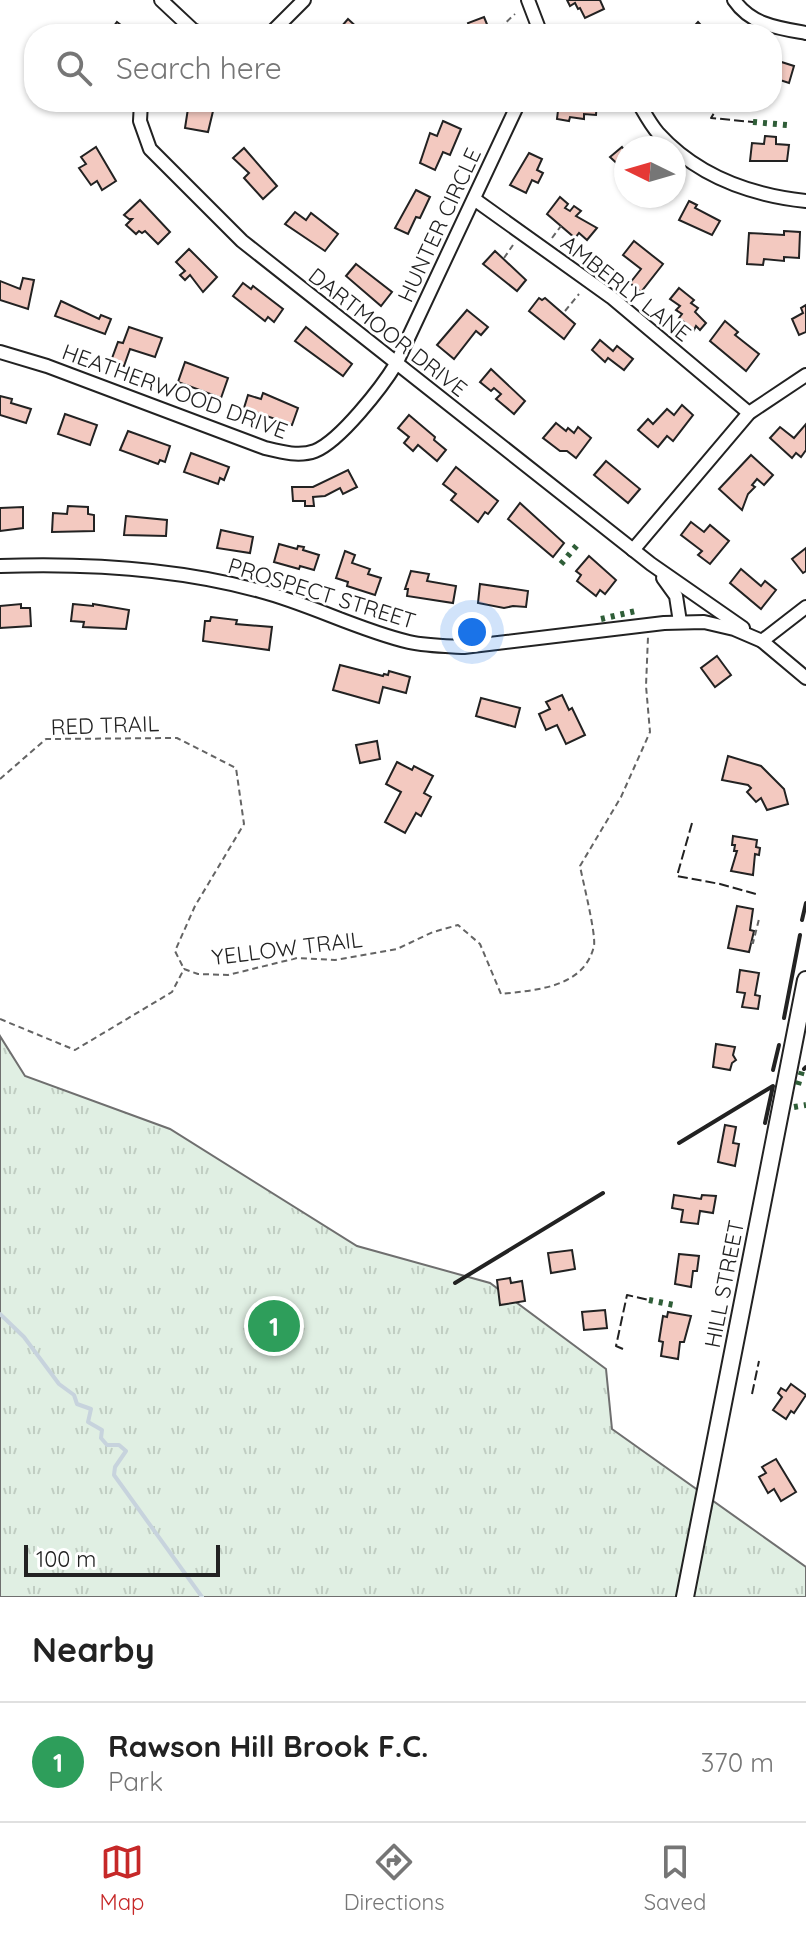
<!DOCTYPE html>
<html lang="en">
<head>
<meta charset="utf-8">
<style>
	body { margin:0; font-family:Quicksand,sans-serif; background:#f6f6f6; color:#222 }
	.compass { position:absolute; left:614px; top:136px; width:72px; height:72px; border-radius:50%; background:#fff; box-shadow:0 2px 6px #0004; rotate:275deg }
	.scale { position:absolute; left:24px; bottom:20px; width:196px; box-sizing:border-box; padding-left:8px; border:4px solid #222; border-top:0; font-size:22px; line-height:28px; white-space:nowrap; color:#222; -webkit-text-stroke:6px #fff; paint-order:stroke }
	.you { position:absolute; left:472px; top:632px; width:28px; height:28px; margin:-20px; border:6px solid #fff; border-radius:50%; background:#1a73e8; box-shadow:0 0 0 12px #1a73e833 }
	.badge { display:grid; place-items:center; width:52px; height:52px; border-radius:50%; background:#c62828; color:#fff; font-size:26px; font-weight:700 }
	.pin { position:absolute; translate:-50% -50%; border:4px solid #fff; box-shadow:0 2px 8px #0006 }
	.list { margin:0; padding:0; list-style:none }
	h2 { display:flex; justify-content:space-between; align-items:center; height:104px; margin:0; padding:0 32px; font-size:34px }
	h2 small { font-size:26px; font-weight:400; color:#767676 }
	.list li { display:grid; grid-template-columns:52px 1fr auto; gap:24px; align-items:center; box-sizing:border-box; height:120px; padding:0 32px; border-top:2px solid #e0e0e0 }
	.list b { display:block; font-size:30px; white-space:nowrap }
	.list p { margin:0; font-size:26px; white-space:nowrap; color:#767676 }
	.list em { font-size:26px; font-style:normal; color:#767676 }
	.icon { flex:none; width:44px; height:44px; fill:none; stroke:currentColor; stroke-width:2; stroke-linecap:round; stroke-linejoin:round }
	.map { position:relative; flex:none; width:806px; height:1597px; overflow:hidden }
	.search { position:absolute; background:#fff; box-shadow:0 2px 6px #0004; left:24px; right:24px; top:24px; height:88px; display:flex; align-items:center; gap:20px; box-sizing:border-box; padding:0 28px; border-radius:32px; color:#767676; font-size:30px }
	.sheet { height:224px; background:#fff }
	nav { display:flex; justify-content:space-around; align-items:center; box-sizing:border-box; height:112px; border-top:2px solid #e0e0e0; background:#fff; font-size:22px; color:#767676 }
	nav a { display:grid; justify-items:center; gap:4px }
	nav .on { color:#c62828 }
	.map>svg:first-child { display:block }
	.park { fill:url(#park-tufts); stroke:#6f6f6f; stroke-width:2 }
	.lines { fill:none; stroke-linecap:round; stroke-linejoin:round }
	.stream { stroke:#c7d3dd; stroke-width:4 }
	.building { fill:#f3c9c0; stroke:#222; stroke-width:2 }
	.street-casing { stroke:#222; stroke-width:16 }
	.secondary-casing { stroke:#222; stroke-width:20 }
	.path { stroke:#646464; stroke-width:2; stroke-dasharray:6 4; stroke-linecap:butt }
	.street { stroke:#fff; stroke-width:12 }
	.secondary { stroke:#fff; stroke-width:16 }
	.hedge { stroke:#2f5e38; stroke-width:6; stroke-dasharray:4 6; stroke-linecap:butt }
	.fence { stroke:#222; stroke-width:2; stroke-dasharray:10 4; stroke-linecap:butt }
	.wall { stroke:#222; stroke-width:4 }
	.labels { text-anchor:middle; stroke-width:6; stroke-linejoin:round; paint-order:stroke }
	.street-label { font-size:22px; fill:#222; stroke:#fff }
</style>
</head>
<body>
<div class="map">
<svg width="806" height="1597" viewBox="0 0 806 1597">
	<defs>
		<pattern id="park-tufts" width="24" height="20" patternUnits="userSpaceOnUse" patternTransform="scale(2)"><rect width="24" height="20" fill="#e0efe3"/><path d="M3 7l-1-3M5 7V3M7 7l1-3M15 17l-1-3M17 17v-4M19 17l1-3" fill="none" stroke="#c0cdc2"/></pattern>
	</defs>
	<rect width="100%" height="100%" fill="#fff"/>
	<path class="park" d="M0,1036L25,1076L170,1129L357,1246L490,1283L606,1369L612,1429L806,1567V1597H0Z"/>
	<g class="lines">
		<path class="stream" d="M0,1314L24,1337L59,1384L74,1395L77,1404L91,1409L88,1422L102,1430L101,1438L107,1445H119L126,1451L115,1467L114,1475L202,1597"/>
	</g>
	<g class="building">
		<path d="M567,0H600L604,9L585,18L580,8L578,9L575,3L570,6Z"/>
		<path d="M484,17L491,34H460L470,30L468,23Z"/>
		<path d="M348,19L361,31L358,34H335Z"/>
		<path d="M117,22L130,32L129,34H108Z"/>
		<path d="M698,22L709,34H687Z"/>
		<path d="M772,59L794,66L789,83L777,79L775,85H772Z"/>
		<path d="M189,102H220L219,108L214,107L208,132L185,128Z"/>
		<path d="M559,102H597L596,115L584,114V119L570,117L569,121L557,119Z"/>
		<path d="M443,121L461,129L450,155L443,152L435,170L420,163L430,133L437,136Z"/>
		<path d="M765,136L776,137V144L789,145L787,161H750L752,143L764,144Z"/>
		<path d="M96,147L116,181L102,190L97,181L91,185L79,168L86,164L81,157Z"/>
		<path d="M622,147L626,152V172L610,157Z"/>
		<path d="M244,148L277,186L263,199L244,178L249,173L233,158Z"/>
		<path d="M529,153L542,159L537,170L543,173L538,183L532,180L526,193L510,185Z"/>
		<path d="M416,190L430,197L420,218L416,217L408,234L395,228Z"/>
		<path d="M560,197L568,204L565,208L570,211L574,206L581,211L576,216L597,228L587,240L579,233L575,238L547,214Z"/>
		<path d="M140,200L170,232L158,244L145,231L142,233L139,231L136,234L126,225L132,219H129L124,215Z"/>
		<path d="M689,201L697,205L695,208L720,221L712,235L679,220Z"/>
		<path d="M295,212L306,220L311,213L338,234L325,251L285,224Z"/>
		<path d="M784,231L800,232L799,258L784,257V261L764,259L763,265L747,264L749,233L784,235Z"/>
		<path d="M634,241L663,264L641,292L630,283L641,269L623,255Z"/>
		<path d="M189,249L217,277L203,292L190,275L185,280L180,275L185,271L176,262Z"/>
		<path d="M495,251L526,280L517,291L483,264Z"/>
		<path d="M356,264L392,292L381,306L346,276Z"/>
		<path d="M23,278L34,280L28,309L0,300V281L20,289Z"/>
		<path d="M243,283L251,289L253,286L283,309L274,322L268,317L265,321L233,296Z"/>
		<path d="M679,288L694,300L691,303L698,308L695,312L706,323L700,330L696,326L694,330L679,318L682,314L676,310L680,306L670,299Z"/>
		<path d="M539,298L542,300L545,298L575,324L564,339L529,311Z"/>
		<path d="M61,301L99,319L101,315L111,319L105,334L55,316Z"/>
		<path d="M806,305V332L799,335L792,319L803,313L801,308Z"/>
		<path d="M467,310L488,327L481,335L476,331L454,359L437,345Z"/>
		<path d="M725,321L738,332L735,335L759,354L746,371L710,341Z"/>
		<path d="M129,327L162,338L155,357L130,349L124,366L111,361L118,342L123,343Z"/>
		<path d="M306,327L352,364L343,376L295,341Z"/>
		<path d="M600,340L613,351L617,346L633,359L624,370L608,358L605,362L592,350Z"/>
		<path d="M185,362L228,378L221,398L178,382Z"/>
		<path d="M491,369L525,401L514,414L496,399L501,394L494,388L491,391L480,382Z"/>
		<path d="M263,393L298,408L292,425L244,408L248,395L261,399Z"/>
		<path d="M0,396L12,399L11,403L31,409L26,423L0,415Z"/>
		<path d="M682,405L693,415L673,441L667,436L658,447L638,430L648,419L653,424L667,409L674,415Z"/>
		<path d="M65,414L97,425L90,445L58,434Z"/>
		<path d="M409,415L435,437L434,440L446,450L437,461L418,445L413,451L404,443L409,437L398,428Z"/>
		<path d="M556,423L566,431L568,428L574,433L578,427L591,438L576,458L567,451H560L543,438Z"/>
		<path d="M806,424V450L801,457L796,453L792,458L770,438L780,427L794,438Z"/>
		<path d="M128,431L170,446L165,462L160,460L158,464L120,450Z"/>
		<path d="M191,453L229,467L224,480L220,478L218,484L184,472Z"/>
		<path d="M751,455L773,475L764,485L757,479L752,485L755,487L748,494L742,510L719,489Z"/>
		<path d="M606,461L640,489L628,503L594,475Z"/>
		<path d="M456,467L498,501L488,514L485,512L478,522L451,500L456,494L443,484Z"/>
		<path d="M348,470L357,487L343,494L340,488L325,496L313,497L314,506H305V501H293L292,487H313Z"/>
		<path d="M520,503L564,543L553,557L508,519Z"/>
		<path d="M68,506L88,507V514L94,515V531L52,532L53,513L67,514Z"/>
		<path d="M23,507V528L0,531V508Z"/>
		<path d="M126,516L167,520L166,536L124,535Z"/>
		<path d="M691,522L704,532L710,525L729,541L710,564L698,555L702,551L681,535Z"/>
		<path d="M221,530L253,537L250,553L217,548Z"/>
		<path d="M279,544L297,549L298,546L304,547L303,550L319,555L314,570L300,566L299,569L274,562Z"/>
		<path d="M806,548V571L803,573L792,559Z"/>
		<path d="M345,551L355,555L352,563L370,569L368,574L381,578L375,595L347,586L348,582L336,578Z"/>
		<path d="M589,556L616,580L605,594L600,590L596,596L577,581L581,575L576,571Z"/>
		<path d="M741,569L761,586L765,581L776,590L761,609L730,583Z"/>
		<path d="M411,571L429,574L427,581L456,586L453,603L407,596L408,589H405Z"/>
		<path d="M480,584L528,591L526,607L513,606L504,608L478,603Z"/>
		<path d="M21,604V608H30L31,626L0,628V606Z"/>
		<path d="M73,604L93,606V604L129,610L126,629L83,627L84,622L71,621Z"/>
		<path d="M211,617L237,620L236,624L272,627L269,650L203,641L205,621H210Z"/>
		<path d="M717,656L731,675L715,687L701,668Z"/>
		<path d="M340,665L383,676L384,674L388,675L389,671L410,677L406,693L383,687L379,703L333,690Z"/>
		<path d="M562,695L569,710L572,708L585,735L566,744L557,725L546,730L539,714L550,709L546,702Z"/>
		<path d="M481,698L520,708L515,727L476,716Z"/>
		<path d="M377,741L380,759L360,763L356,745Z"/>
		<path d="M728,756L761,766L784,789L788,804L767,810L761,798L756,802L747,792L751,788L748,785L722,780Z"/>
		<path d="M397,762L412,770L414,766L433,776L424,793L431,797L421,816L416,813L405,833L385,822L401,792L386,784Z"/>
		<path d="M733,836L757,840L756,847L760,848L759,855L755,854L753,875L731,871L737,851H734L735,845H732Z"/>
		<path d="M737,906L753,909L750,930L754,931L749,952L728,948Z"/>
		<path d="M740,970L759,973L755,995L760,996L758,1009L742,1007L745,993L737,992Z"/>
		<path d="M716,1044L735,1047L733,1055L736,1060L732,1063L730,1070L713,1067Z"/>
		<path d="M725,1125L736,1127L733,1143L739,1144L735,1166L718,1162Z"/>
		<path d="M674,1195L701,1199L702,1195L716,1196L713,1213L700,1211L698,1224L681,1222L683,1210L672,1208Z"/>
		<path d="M572,1250L575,1269L551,1273L548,1253Z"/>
		<path d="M679,1254L699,1256L697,1271H693L691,1287L675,1284Z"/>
		<path d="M510,1278L511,1283L522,1281L525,1301L500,1305L497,1280Z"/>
		<path d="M605,1310L607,1328L584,1330L582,1312Z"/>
		<path d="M668,1312L691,1316L684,1342H680L678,1359L661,1356L663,1342L659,1341L663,1316L667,1317Z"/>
		<path d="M791,1384L806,1395L794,1413L791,1411L786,1419L773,1410L782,1397L778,1393L781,1388L786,1391Z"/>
		<path d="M776,1459L796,1492L781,1501L774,1489L768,1493L759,1477L766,1473L762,1467Z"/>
	</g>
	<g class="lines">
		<g class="street-casing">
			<g id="street">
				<path d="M161,0L193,30L201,34"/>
				<path d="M528,0L541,34"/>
				<path d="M734,0C751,25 778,28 806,33"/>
				<path d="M270,34L304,0"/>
				<path d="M141,102L140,121L150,149L242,241L651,564L743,628"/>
				<path d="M638,102C644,112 650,124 658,133C697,176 750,195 806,201"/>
				<path d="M474,199L611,297L749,413"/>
				<path d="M0,352L47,366L265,448C281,452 299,457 315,451C340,441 382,387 396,364L519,102"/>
				<path d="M633,550L749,413L806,375"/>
				<path d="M0,566C86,563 176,568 260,591C310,604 358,630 409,642C427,646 446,646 464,647L664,623L704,622L734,629L762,641L806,678"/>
				<path d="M663,578L676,596L680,622"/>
				<path d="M762,641L806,607"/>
			</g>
		</g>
		<g class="secondary-casing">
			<path id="secondary" d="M685,1597L806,980"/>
		</g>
		<g class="path">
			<path d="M489,30L502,26L515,14"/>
			<path d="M552,238L561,226"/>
			<path d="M504,258L513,245"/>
			<path d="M565,311L579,294"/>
			<path d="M0,779L46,739L177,738L236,768L244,824L195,906L175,951L184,969"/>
			<path d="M751,942L753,943L759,919"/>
			<path d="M0,1019L75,1050L172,992L184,969L198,974L228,975L297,958L335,960L397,949L433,932L458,925L480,944L501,994C536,990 584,988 594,946C596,933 583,882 580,866L621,797L650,732L646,686L648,637"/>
		</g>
		<use href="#street" class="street"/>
		<use href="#secondary" class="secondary"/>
		<g class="hedge">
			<path d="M753,122L787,125"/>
			<path d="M561,564L578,544"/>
			<path d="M601,619L640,610"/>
			<path d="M798,1085L802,1071"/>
			<path d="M794,1107L806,1105"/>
			<path d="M649,1300L674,1305"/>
		</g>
		<g class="fence">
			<path d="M721,102L711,118L753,122"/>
			<path d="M692,823L677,876L720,884L756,894L755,896"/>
			<path d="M623,1349L616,1346L627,1295L649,1300"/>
			<path d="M752,1394L759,1361"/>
		</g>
		<g class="wall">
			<path d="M802,920L806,903"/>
			<path d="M784,1018L800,935"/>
			<path d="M804,1069L806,1067"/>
			<path d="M773,1070L779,1045"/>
			<path d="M679,1143L773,1086L765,1123"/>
			<path d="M455,1283L603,1193"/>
		</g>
	</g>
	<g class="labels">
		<g class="street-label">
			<text transform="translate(439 225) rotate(-65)" y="8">HUNTER CIRCLE</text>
			<text transform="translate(626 288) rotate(38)" y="8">AMBERLY LANE</text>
			<text transform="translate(388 332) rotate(38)" y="8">DARTMOOR DRIVE</text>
			<text transform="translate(175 391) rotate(20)" y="8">HEATHERWOOD DRIVE</text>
			<text transform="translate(322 593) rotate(17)" y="8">PROSPECT STREET</text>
			<text transform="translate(105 725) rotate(-2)" y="8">RED TRAIL</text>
			<text transform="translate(287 948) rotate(-7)" y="8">YELLOW TRAIL</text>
			<text transform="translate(724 1284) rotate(-79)" y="8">HILL STREET</text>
		</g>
	</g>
</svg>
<svg class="compass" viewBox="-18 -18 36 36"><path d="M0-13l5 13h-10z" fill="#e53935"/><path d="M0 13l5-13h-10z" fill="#767676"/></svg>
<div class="scale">100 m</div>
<div class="you"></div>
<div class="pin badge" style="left:274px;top:1326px;background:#2e9e5b">1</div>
<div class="search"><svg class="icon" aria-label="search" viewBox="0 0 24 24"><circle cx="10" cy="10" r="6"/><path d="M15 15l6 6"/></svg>Search here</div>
</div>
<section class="sheet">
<h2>Nearby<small></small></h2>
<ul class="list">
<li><span class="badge" style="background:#2e9e5b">1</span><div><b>Rawson Hill Brook F.C.</b><p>Park</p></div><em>370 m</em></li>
</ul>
</section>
<nav>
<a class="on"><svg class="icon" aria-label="map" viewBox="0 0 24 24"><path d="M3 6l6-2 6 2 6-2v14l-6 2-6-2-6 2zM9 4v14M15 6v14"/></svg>Map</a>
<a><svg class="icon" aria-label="directions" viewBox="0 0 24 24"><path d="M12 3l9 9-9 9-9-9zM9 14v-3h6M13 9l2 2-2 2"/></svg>Directions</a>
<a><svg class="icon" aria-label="saved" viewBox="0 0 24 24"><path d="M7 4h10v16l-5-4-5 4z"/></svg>Saved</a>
</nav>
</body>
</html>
